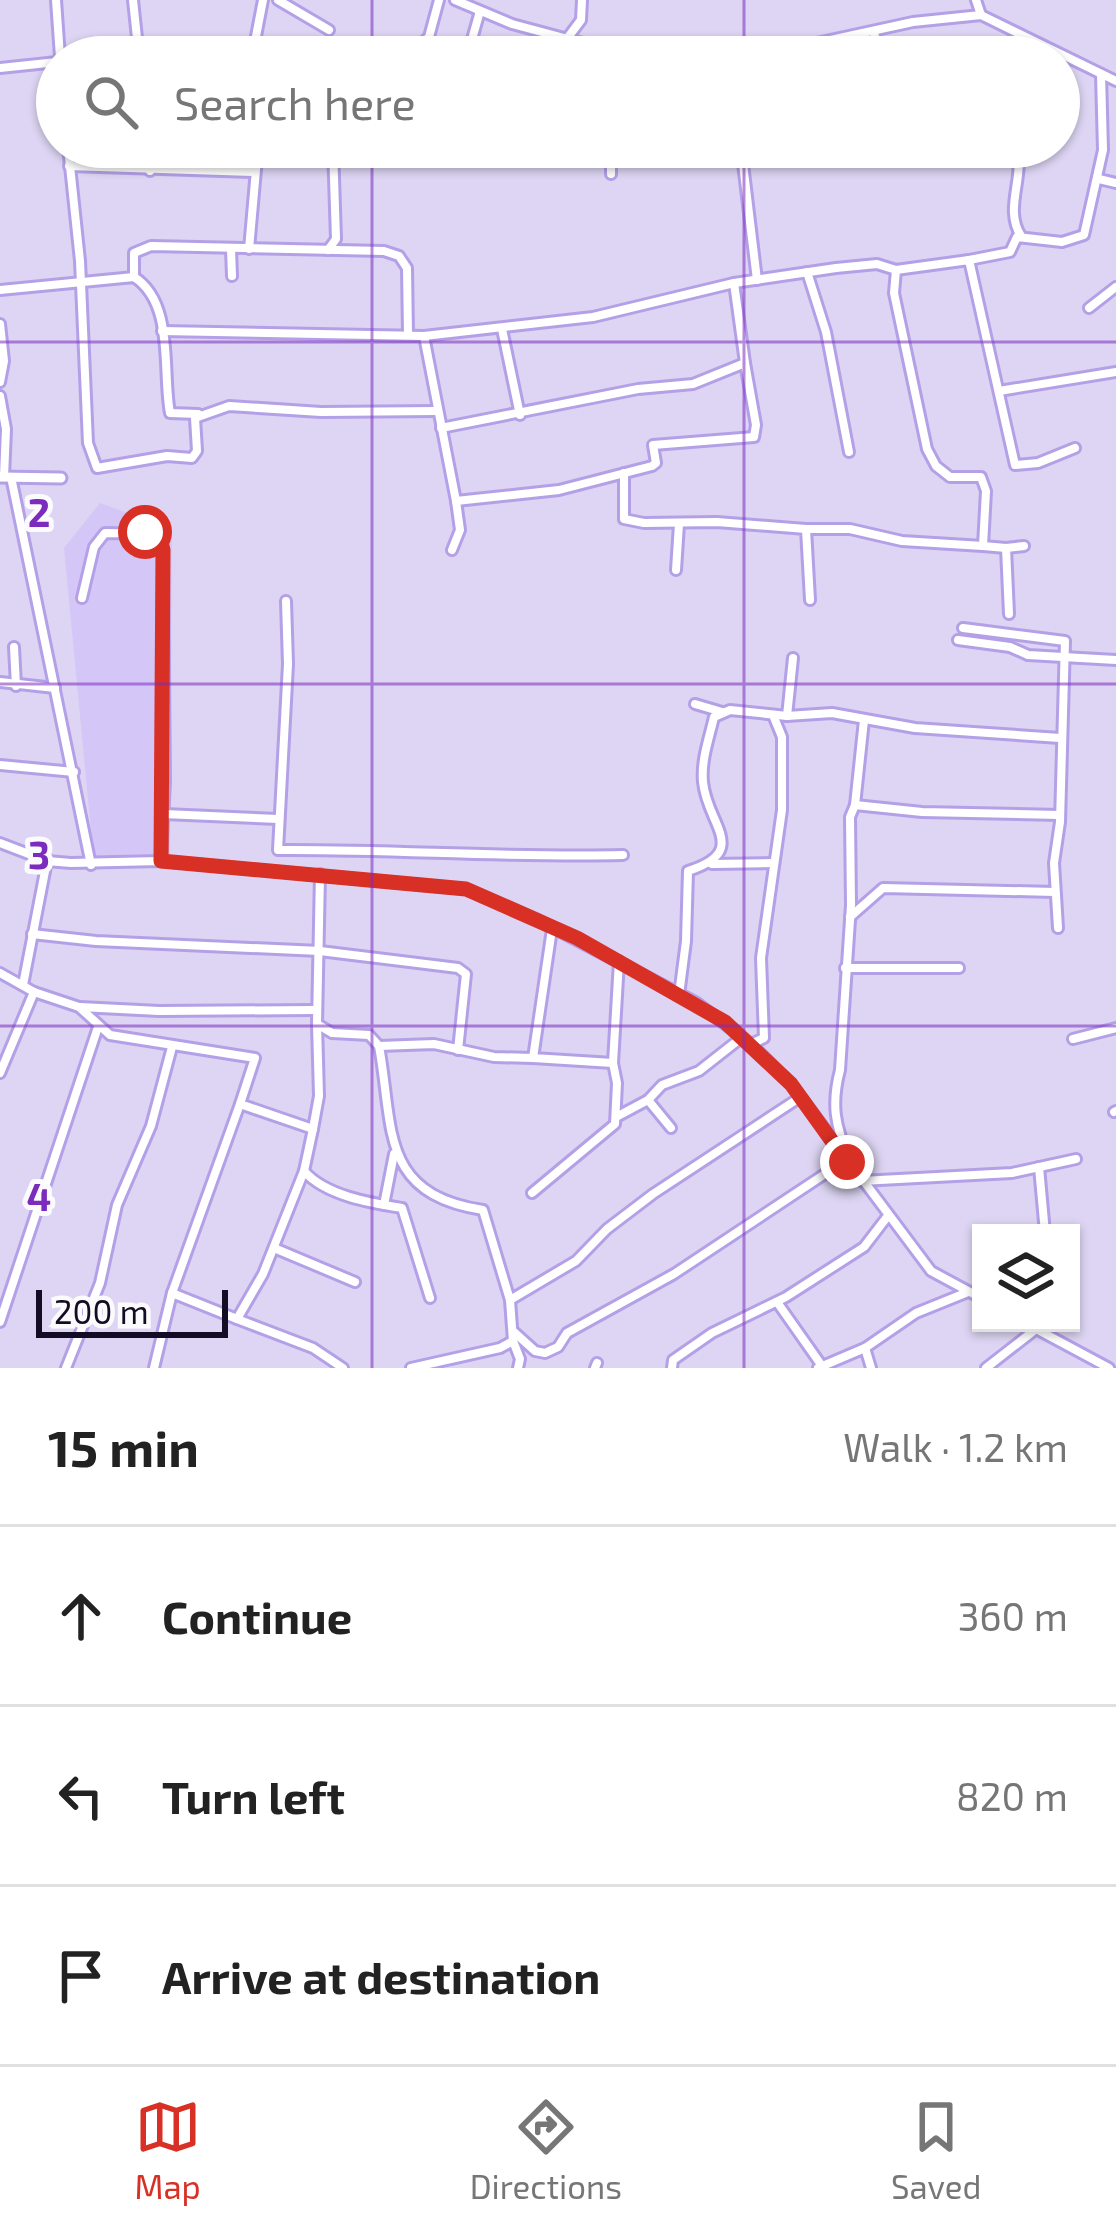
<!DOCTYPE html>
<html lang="en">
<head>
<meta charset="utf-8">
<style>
	body { margin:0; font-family:"Exo 2",sans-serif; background:#f6f6f6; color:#222 }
	.controls { position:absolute; right:36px; bottom:36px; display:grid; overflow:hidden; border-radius:0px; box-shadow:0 3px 9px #0004 }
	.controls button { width:108px; height:108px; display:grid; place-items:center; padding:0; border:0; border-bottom:3px solid #e0e0e0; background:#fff; color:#222; font:60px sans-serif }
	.scale { position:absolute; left:36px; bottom:30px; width:192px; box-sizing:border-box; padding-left:12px; border:6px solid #140b25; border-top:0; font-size:33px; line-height:42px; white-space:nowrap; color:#140b25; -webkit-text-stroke:9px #fbfbfb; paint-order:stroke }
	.stop { position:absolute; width:36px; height:36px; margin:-27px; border:9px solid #d93025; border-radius:50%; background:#fff }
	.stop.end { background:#d93025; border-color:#fff; box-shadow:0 3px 12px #0008 }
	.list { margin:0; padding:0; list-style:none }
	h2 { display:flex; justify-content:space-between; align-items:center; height:156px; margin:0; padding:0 48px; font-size:51px }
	h2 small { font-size:39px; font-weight:400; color:#767676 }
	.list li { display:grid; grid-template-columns:78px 1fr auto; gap:36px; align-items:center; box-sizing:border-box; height:180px; padding:0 48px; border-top:3px solid #e0e0e0 }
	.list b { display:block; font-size:45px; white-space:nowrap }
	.list em { font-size:39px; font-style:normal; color:#767676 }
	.icon { flex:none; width:66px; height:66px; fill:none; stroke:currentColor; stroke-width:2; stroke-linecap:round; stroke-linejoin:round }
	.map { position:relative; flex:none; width:1116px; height:1368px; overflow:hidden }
	.search { position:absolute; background:#fff; box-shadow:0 3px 9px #0004; left:36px; right:36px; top:36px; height:132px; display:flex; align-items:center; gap:30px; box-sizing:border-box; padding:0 42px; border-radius:66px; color:#767676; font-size:45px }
	.sheet { height:696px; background:#fff }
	nav { display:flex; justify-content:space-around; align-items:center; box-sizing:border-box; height:168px; border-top:3px solid #e0e0e0; background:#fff; font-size:33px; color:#767676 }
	nav a { display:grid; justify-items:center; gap:6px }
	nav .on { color:#d93025 }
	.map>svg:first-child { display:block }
	.built { fill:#d4c7f8 }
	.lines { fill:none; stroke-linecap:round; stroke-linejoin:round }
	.street-casing { stroke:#b4a0e7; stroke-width:14 }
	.secondary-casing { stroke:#b4a0e7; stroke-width:15 }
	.street { stroke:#fff; stroke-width:8 }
	.secondary { stroke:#fff; stroke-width:9 }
	.route { stroke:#d93025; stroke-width:15 }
	.grid { fill:none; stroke:#7b2cbf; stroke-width:3; stroke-opacity:0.55 }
	.grid-label { font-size:39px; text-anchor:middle; font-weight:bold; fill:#7b2cbf; stroke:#fbfbfb; stroke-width:10; stroke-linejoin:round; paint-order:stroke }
</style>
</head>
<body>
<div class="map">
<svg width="1116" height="1368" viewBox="0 0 1116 1368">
	<rect width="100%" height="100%" fill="#ddd5f3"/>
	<path class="built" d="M100,503L172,529L170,854L94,862L64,548Z"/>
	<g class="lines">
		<g class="street-casing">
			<g id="street">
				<path d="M56,0L60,57"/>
				<path d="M133,0L139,57"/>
				<path d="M278,0L329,30"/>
				<path d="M455,0L512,24L635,57"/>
				<path d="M976,0L981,15"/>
				<path d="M874,32L879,57"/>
				<path d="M566,40L581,20L582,0"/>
				<path d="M104,57L158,52L182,57"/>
				<path d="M252,57L263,0"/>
				<path d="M418,57L422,43L429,37L439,0"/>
				<path d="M467,57L480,11"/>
				<path d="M752,57L913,22L981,15L1116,81"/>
				<path d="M0,68L57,62"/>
				<path d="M68,147L80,261L88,443L97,468L167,456L192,458L197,451L195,418L229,406L321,412L437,411"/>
				<path d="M148,147L150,171"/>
				<path d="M611,147V174"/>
				<path d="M741,147L757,280"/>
				<path d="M1016,147C1026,177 1003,208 1021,236"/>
				<path d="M69,166L253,172"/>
				<path d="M1099,179L1116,183"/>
				<path d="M231,249L232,276"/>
				<path d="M249,249L258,147"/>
				<path d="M328,250L336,239L333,147"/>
				<path d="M969,260L1010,252L1017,237L1062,242L1084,235L1103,150L1101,74"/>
				<path d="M896,270L894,293L927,449L936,466L950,477H981L986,491L983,546L1006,548L1009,614"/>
				<path d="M807,272L826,332L849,452"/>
				<path d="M134,277V253L151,246L384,251L399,256L407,268L408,334"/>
				<path d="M0,290L134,277C175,303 162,372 170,413L198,414"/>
				<path d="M1089,308L1116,287"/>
				<path d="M0,324L4,361L0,382"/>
				<path d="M502,329L520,415"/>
				<path d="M162,331L424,336L456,501L460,530L452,550"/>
				<path d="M424,336L593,317L734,283L836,268L877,264L896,270L969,260L1015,465L1038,463L1075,448"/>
				<path d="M999,391L1116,372"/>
				<path d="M0,396L6,429L4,477"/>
				<path d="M441,428L638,389L693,384L745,363L734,283"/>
				<path d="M624,473V519L644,523L717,522L806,529L810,600"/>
				<path d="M11,477L91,865"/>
				<path d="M456,501L559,490L652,466L656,463L653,445L754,437L756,425L745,363"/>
				<path d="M806,529H850L902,541L983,546"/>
				<path d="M1006,548L1024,546"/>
				<path d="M676,570L679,524"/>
				<path d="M82,598L94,547L105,533L159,534L163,550L165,781L161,861"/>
				<path d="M286,601L288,664L278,850C393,849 507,858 623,855"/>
				<path d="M963,628L1065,641L1060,822L1054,863L1058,928"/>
				<path d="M958,640L1010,647L1028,655L1116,660"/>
				<path d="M14,647L16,686"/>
				<path d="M0,682L55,688"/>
				<path d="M695,704L722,712"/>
				<path d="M787,716L793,658"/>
				<path d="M0,765L74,772"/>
				<path d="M855,805L922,812L1060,815"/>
				<path d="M164,814L278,819"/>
				<path d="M0,843L47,861L71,863L161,861L466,889L538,920L697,1003L751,1044L791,1084L931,1271L981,1298"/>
				<path d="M712,864L774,863"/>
				<path d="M320,874L317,1024L332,1033L369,1035L379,1046"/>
				<path d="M850,917L883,888L1055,892"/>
				<path d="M552,929L533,1058L613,1063"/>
				<path d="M32,934L96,941L320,951L458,968L466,974L458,1050"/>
				<path d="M845,968H959"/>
				<path d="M0,973L34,992L79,1007L110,1035L255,1058L240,1104L313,1129L304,1171C326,1196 371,1203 402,1208L430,1298"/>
				<path d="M23,985L47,861"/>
				<path d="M679,995L686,941L688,871C751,851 707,825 703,782C701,760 709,739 714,717L730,710L787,716L832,713L915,728L1060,738"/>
				<path d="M80,1007L159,1011L314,1010"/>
				<path d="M1073,1039L1116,1028"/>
				<path d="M751,1044L764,1038L761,958L782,810V737L773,715"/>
				<path d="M0,1073L34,992"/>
				<path d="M648,1100L671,1128"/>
				<path d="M1114,1112L1116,1111"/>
				<path d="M618,1116L648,1100L662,1085L699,1071L741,1038"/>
				<path d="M313,1129L319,1096L317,1024"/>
				<path d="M1039,1167L1045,1233"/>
				<path d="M304,1171L263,1274L237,1319L313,1348L343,1368"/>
				<path d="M861,1181L1012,1173L1076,1159"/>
				<path d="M532,1193L615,1124L617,1083L613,1063L619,961"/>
				<path d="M384,1205L394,1154"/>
				<path d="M274,1248L355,1282"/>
				<path d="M1071,1264V1267"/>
				<path d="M172,1293L240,1104"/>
				<path d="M510,1300L576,1261L607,1229L653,1194L799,1098"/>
				<path d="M777,1302L822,1366"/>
				<path d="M0,1322L98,1027"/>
				<path d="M1025,1323L1109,1368"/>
				<path d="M514,1332L535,1351L545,1353L558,1347L567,1333L674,1274L849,1158C835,1126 831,1104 840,1070L851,905L850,817L855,805L864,720"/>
				<path d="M865,1348L871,1368"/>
				<path d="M66,1368L100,1283L117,1205L151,1126L172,1047"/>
				<path d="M154,1368L172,1293L237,1319"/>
				<path d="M411,1368L500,1348L513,1341"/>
				<path d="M518,1368L520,1359L513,1341L510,1300L483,1210C379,1194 394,1128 379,1046L434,1044L494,1057L533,1058"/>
				<path d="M595,1368L597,1363"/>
				<path d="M672,1368L673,1360L712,1333L786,1297L864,1247L887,1217"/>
				<path d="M818,1368L865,1348L916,1313L968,1292"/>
				<path d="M986,1368L1036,1329"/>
			</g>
		</g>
		<g class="secondary-casing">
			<path id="secondary" d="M0,477L61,478"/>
		</g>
		<use href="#street" class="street"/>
		<use href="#secondary" class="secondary"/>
	</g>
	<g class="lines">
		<path class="route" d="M145,532L159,534L163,550L161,861L466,889L577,938L725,1022L791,1084L847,1162"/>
	</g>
	<path class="grid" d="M372,0V57M744,0V57M372,147V1368M744,147V1368M0,342H1116M0,684H1116M0,1026H1116"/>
	<g class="grid-label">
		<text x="39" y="527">2</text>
		<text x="39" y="869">3</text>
		<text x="39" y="1211">4</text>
	</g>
</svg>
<div class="controls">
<button><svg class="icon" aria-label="layers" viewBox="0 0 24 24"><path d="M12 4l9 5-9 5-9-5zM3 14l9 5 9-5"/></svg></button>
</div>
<div class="scale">200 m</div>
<div class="stop" style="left:145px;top:532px"></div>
<div class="stop end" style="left:847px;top:1162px"></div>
<div class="search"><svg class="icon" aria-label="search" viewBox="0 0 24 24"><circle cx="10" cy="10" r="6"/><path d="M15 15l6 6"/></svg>Search here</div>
</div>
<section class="sheet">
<h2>15 min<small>Walk · 1.2 km</small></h2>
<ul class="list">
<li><svg class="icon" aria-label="ahead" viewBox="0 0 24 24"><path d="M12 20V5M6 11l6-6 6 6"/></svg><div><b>Continue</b></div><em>360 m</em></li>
<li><svg class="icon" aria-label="left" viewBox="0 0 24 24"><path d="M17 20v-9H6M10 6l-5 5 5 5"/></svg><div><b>Turn left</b></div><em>820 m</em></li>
<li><svg class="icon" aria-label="arrive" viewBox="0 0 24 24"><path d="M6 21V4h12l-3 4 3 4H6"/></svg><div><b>Arrive at destination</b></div></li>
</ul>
</section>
<nav>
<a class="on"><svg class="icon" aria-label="map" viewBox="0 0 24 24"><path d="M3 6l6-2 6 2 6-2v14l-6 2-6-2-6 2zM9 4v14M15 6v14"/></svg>Map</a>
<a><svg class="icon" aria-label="directions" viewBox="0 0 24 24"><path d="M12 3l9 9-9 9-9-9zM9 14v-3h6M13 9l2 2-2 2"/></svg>Directions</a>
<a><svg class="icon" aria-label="saved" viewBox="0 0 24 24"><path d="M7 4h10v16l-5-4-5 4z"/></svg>Saved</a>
</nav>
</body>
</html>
